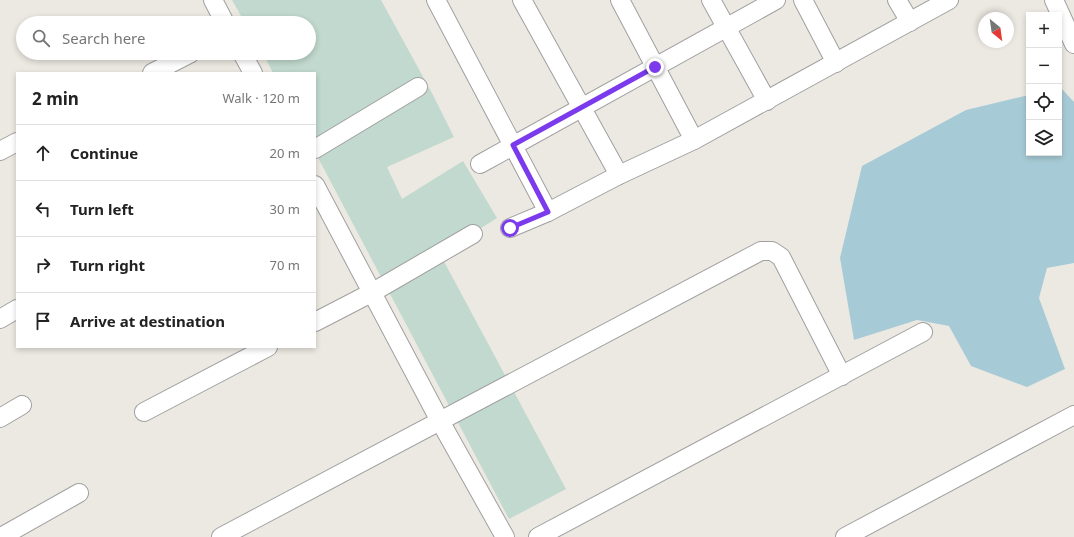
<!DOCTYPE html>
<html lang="en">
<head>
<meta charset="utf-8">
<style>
	body { margin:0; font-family:"Noto Sans",sans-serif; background:#f6f6f6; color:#222 }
	.controls { position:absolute; right:12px; top:12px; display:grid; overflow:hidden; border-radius:0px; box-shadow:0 2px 6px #0003 }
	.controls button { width:36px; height:36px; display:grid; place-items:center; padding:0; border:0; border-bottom:1px solid #e0e0e0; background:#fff; color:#222; font:20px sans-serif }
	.compass { position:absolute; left:978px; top:12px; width:36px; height:36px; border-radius:50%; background:#fff; box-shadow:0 2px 6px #0003; rotate:151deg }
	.stop { position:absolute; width:12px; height:12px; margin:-9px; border:3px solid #7c3aed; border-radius:50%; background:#fff }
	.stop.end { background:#7c3aed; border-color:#fff; box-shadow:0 1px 4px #0008 }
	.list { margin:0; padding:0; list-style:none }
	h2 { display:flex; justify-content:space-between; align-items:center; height:52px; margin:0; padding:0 16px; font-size:17px }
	h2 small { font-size:13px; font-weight:400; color:#767676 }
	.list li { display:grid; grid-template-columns:26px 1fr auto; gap:12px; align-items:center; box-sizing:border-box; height:56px; padding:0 16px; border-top:1px solid #e0e0e0 }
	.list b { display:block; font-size:15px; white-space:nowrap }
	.list em { font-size:13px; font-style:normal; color:#767676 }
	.icon { flex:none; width:22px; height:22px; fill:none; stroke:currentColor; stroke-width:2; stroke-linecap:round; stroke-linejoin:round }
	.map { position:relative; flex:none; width:1074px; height:537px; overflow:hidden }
	.search { position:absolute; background:#fff; box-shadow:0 2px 6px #0003; left:16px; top:16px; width:300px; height:44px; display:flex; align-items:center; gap:10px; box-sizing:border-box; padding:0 14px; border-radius:22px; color:#767676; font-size:15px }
	.panel { position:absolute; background:#fff; box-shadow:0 2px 6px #0003; left:16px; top:72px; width:300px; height:276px; border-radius:0px }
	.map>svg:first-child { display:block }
	.wetland { fill:#c1d9ce }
	.water { fill:#a7cbd6 }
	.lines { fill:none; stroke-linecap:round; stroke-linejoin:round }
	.minor-casing { stroke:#a0a0a0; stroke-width:20 }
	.minor { stroke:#fff; stroke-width:18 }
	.route { stroke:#7c3aed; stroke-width:5 }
</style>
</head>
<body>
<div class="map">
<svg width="1074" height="537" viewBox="0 0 1074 537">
	<rect width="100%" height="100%" fill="#ece9e2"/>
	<path class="wetland" d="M232,0H381L433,95L454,137L387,167L402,199L463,161L497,218L440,254L566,489L509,519L315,152V73H273L263,53H309V23H245Z"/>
	<path class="water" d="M1059,88H1061L1074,102V263L1047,268L1039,298L1065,369L1027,387L971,366L949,326L917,320L854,340L840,258L862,166L966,110L1029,95V153H1059Z"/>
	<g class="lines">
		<g class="minor-casing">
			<g id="minor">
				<path d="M213,0L225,23"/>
				<path d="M436,0L548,212"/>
				<path d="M522,0L619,175"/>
				<path d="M620,0L694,140"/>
				<path d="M711,0L767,101"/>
				<path d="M803,0L836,63"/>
				<path d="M897,0L910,22"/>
				<path d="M1054,0L1074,44"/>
				<path d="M242,53L253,73"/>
				<path d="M152,73L191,53"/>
				<path d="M315,149L418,87"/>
				<path d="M0,151L17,142"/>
				<path d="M480,164L776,0"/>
				<path d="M315,185L440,421L505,537"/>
				<path d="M510,228L548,212L619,175L694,140L949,0"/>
				<path d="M0,319L17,309"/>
				<path d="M315,322L373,292L473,234"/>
				<path d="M144,412L268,347"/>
				<path d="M0,418L22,405"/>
				<path d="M1,537L79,493"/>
				<path d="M221,537L761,251H772L781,257L842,376"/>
				<path d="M538,537L923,332"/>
				<path d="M845,537L1074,415"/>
			</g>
		</g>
		<use href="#minor" class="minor"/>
	</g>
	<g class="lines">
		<path class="route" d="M510,228L548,212L513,145L655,67"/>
	</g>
</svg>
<div class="controls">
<button>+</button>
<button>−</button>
<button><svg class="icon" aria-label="locate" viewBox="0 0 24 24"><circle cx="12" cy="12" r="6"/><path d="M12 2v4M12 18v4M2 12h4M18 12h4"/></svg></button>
<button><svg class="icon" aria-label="layers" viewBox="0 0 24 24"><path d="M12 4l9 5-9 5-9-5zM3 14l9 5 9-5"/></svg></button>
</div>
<svg class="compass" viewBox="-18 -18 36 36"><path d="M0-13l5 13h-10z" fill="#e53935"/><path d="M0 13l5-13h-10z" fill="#767676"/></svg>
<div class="stop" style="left:510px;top:228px"></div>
<div class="stop end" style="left:655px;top:67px"></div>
<div class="search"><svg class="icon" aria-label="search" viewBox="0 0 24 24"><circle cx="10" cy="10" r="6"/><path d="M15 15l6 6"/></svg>Search here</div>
<section class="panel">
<h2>2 min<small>Walk · 120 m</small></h2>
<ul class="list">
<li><svg class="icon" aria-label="ahead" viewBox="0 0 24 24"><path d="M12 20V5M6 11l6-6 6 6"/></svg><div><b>Continue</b></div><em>20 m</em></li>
<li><svg class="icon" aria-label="left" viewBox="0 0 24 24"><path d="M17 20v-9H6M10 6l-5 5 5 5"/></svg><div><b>Turn left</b></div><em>30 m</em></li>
<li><svg class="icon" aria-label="right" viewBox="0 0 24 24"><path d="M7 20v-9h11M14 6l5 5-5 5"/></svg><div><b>Turn right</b></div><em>70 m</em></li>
<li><svg class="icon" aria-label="arrive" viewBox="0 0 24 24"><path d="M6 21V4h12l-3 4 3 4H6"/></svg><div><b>Arrive at destination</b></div></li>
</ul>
</section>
</div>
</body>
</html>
